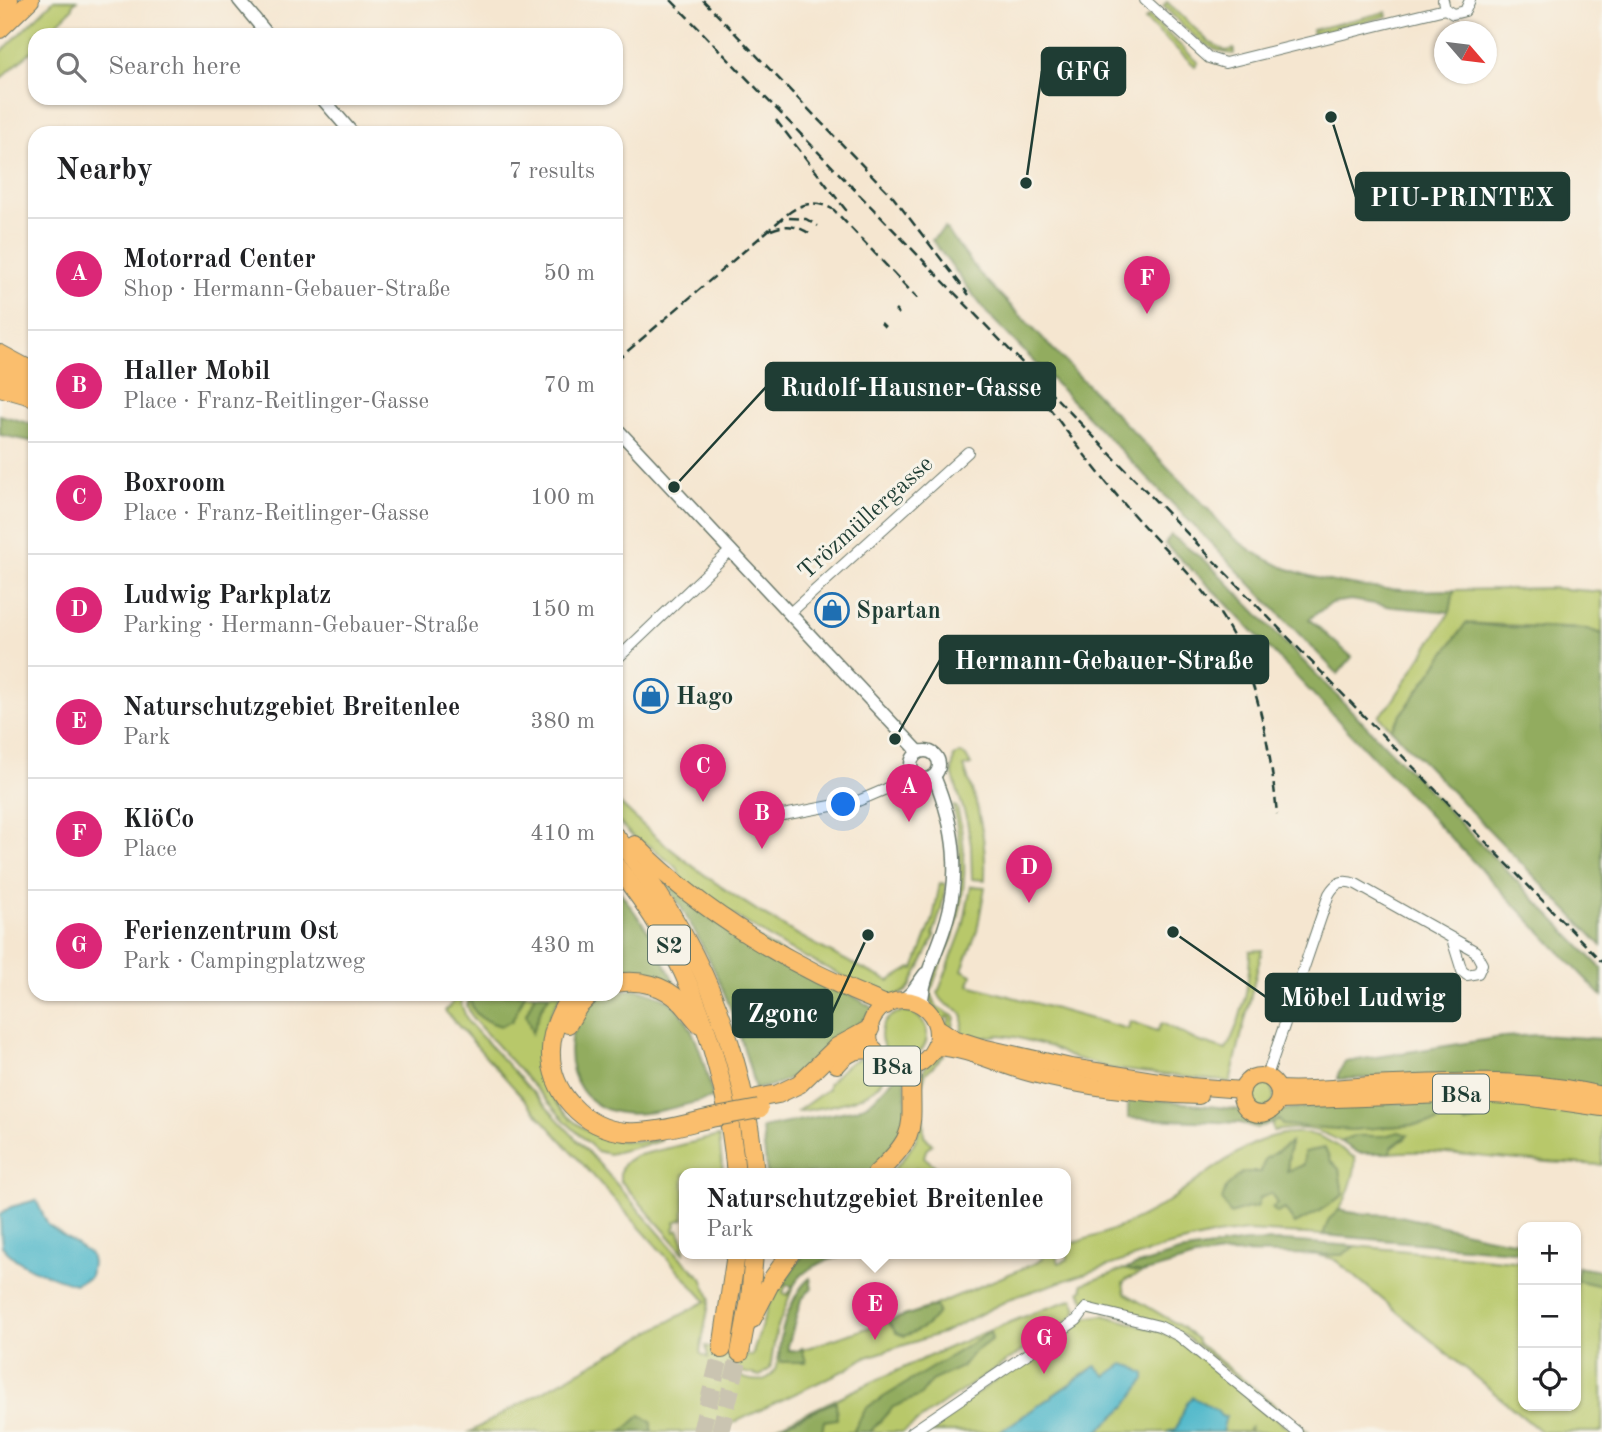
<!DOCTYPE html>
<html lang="en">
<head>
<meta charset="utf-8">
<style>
	body { margin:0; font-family:"Old Standard TT",serif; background:#f6f6f6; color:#202124 }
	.controls { position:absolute; right:21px; bottom:21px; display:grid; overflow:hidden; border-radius:14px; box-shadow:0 2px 5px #0004 }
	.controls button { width:63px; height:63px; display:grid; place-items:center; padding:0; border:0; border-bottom:2px solid #e0e0e0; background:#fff; color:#202124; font:35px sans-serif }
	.compass { position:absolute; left:1434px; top:21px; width:63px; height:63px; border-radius:50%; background:#fff; box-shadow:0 2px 5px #0004; rotate:118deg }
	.you { position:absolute; left:844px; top:805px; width:24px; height:24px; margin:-18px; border:5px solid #fff; border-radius:50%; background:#1a73e8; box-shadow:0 0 0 10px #1a73e833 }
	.badge { display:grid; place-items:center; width:46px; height:46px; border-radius:50%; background:#db2777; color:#fff; font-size:23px; font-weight:700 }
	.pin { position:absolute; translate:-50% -58px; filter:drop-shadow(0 2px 4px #0008) }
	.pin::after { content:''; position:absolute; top:37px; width:24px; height:21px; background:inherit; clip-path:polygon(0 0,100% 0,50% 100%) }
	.popup { position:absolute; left:679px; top:1168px; width:392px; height:91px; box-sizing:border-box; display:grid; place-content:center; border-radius:14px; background:#fff; filter:drop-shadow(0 2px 5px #0005); font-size:23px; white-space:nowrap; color:#757577 }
	.popup b { font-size:26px; color:#202124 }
	.popup::after { content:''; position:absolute; left:50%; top:100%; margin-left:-14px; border:14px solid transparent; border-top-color:#fff }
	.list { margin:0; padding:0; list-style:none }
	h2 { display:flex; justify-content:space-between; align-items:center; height:91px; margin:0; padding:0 28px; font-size:30px }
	h2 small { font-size:23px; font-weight:400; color:#757577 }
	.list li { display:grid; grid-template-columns:46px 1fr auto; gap:21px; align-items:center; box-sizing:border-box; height:112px; padding:0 28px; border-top:2px solid #e0e0e0 }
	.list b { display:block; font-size:26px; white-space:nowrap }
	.list p { margin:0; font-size:23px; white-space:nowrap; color:#757577 }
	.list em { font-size:23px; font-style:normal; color:#757577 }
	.icon { flex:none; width:38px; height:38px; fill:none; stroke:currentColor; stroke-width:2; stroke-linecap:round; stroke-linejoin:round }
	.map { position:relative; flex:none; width:1602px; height:1432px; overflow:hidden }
	.search { position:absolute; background:#fff; box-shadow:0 2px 5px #0004; left:28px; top:28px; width:595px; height:77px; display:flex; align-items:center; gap:18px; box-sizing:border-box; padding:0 24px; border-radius:21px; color:#757577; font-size:26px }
	.panel { position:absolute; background:#fff; box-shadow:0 2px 5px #0004; left:28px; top:126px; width:595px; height:875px; border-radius:21px }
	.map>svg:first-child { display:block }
	.green { fill:#b8c86a; stroke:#6c824f; stroke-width:2; fill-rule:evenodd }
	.forest { fill:#92ac5e; stroke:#587449; stroke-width:2 }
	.water { fill:#4db7ca; stroke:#367a7f; stroke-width:2 }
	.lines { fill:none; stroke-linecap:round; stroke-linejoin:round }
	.motorway-tunnel { stroke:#cac4b1; stroke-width:18; stroke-dasharray:18 9; stroke-linecap:butt }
	.minor-casing { stroke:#6a786b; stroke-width:12 }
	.tertiary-casing { stroke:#6a786b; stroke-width:15 }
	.primary-casing { stroke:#6a786b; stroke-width:18 }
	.motorway-casing { stroke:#6a786b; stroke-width:20 }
	.minor { stroke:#fff; stroke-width:10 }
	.tertiary { stroke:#fff; stroke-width:12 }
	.primary { stroke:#fabe6d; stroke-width:16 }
	.motorway { stroke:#fabe6d; stroke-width:18 }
	.rail { stroke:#1f3d34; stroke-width:2.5; stroke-dasharray:10 5; stroke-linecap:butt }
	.motorway-bridge-casing { stroke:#6a786b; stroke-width:20; stroke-linecap:butt }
	.motorway-bridge { stroke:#fabe6d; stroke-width:18 }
	.labels { text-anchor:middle; stroke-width:6; stroke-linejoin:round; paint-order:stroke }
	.shield { fill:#f7f3e8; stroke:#60746a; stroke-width:2 }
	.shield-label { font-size:23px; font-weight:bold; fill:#1f3d34 }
	.street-label { font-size:24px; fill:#1f3d34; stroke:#f7f3e8 }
	.poi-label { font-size:24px; font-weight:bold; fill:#1f3d34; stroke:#f7f3e8; text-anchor:start }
	.leader { fill:none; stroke:#1f3d34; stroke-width:2.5 }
	.callout-dot { fill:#1f3d34; stroke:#f7f3e8; stroke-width:2.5 }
	.callout { fill:#1f3d34; stroke:#1f3d34; stroke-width:2.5 }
	.callout-label { font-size:26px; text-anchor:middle; font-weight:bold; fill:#fff }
</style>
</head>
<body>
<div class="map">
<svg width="1602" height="1432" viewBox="0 0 1602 1432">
	<rect width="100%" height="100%" fill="#f7f3e8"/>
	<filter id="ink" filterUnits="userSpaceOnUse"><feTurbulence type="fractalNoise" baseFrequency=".0143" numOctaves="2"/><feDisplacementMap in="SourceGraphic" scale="14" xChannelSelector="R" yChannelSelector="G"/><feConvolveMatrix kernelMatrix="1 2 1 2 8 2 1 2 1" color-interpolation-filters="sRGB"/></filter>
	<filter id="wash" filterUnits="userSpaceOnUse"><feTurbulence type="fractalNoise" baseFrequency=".00686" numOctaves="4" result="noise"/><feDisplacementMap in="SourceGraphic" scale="28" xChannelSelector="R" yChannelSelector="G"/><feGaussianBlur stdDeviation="1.57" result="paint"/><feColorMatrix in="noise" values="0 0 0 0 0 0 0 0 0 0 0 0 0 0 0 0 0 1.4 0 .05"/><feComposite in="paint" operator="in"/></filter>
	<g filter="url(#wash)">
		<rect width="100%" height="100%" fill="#f5e6d0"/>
		<g class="green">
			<path d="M54,0H77L72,5L73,8L51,29L52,32L49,35H35V48L0,79V53Z"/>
			<path d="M1167,2L1208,41L1226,51L1234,49V54C1203,52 1185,26 1163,6Z"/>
			<path d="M1386,12L1387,16L1313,35L1312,30Z"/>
			<path d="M1149,16L1198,62L1195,66L1145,20Z"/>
			<path d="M1552,588L1602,592V634L1587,629L1466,623L1391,729L1379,716L1390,705L1450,612L1454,590Z"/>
			<path d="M960,753L966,756L971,765L964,767C978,804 987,840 985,880L972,879L971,845L967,821L952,773L954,756Z"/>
			<path d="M616,800C694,877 790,936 889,981L911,968L914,969L933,919L940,883L946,884L941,910L933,935L935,936L910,987C905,993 898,996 890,997C880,998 849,984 843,976L784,947L709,899L680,877L678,869L651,847L633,837L616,819Z"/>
			<path d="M953,806L957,807C968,851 967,894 953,937C946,955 935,973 931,993L937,1007L955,1017L952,1031L945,1027L950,1018L946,1017L943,1025C940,1017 932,1009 930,1001C924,978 950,937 955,913C963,877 961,842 953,806Z"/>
			<path d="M971,886L985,887L977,931L962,970L972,975L969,985L1128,1029L1130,1021L1157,1031L1162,1023L1197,1041L1226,1050C1243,1017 1249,988 1250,951L1262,950L1230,1082L1112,1069L1068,1056L1051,1047L1015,1037L999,1035L975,1039L960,1035C972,1000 947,1016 938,993L963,927Z"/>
			<path d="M461,994H464L461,1004L468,1022L599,1164L681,1258L702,1278L710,1298L700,1353L708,1358L706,1346L752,1356L768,1306L782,1283L786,1286L783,1292L787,1295L793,1287L776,1332L770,1369L760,1376L728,1369C750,1385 778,1388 778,1353L788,1350L798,1351L928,1308L1038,1262L1046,1254H1055L1059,1263L1068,1259L1067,1244C1102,1236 1135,1222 1166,1203C1205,1178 1253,1129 1302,1133C1323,1134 1338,1147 1355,1158C1357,1171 1346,1202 1338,1211C1328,1223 1329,1219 1323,1235L1247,1231L1216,1235L1165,1247L1012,1298L945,1332L864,1358L847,1369L714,1432H470L706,1301L445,1011ZM1290,1143L1287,1172L1304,1165L1331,1161L1339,1169L1343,1195L1318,1212L1295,1224L1285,1209L1272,1208L1277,1204L1271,1192L1260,1198L1257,1207L1248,1208L1261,1172Z"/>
			<path d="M470,994H475L470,999L512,1021L525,994H535L526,1014L532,1032L541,1009L550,994H562C507,1073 569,1157 661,1139V1141L609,1154L597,1151L566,1122L473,1019L467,1006Z"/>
			<circle cx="904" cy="1035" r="23"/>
			<path d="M941,1053L944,1055L926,1073L922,1085L924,1135L932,1144L926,1150L924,1157L940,1170L939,1174H928L916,1168L911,1174H889C903,1160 918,1143 921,1122C926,1088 905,1079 941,1053Z"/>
			<path d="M867,1057L884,1069C886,1101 819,1108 796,1112L828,1089V1084C841,1071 848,1059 867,1057Z"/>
			<circle cx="1260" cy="1095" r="14"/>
			<path d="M1483,1100L1559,1107L1602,1115V1165C1568,1163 1533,1162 1498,1158C1462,1155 1426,1149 1389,1153L1393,1146L1405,1139L1399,1132C1393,1133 1387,1136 1381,1136C1366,1137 1353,1133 1341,1142C1316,1127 1302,1127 1273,1131L1272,1124L1279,1120L1351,1130L1436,1123L1441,1117L1454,1118Z"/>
			<path d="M719,1136L723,1174H684V1219L675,1222L676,1226L674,1228L675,1232L678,1230L684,1243V1253L620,1180C619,1166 624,1162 635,1156Z"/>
			<path d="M1355,1246L1523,1262V1406H1576V1280L1602,1286V1432H1541L1334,1259L1313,1254L1342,1255Z"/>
			<path d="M1125,1269L1142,1273L1127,1279L1123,1283L1125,1293L1182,1327L1197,1339L1198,1343L1308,1432H1302L1184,1335L1089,1304L1084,1300L1080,1291L1083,1289L1082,1284Z"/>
			<path d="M1073,1299L1077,1309L1073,1317L944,1403L903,1432H765C867,1385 967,1335 1073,1299Z"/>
			<path d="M1103,1315L1160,1331L1179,1341L1293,1432H1249L1250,1428L1246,1432H1222L1225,1416L1222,1417L1203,1402H1187L1176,1429L1168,1432H1097L1126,1406L1145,1374L1134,1367L1106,1376L1095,1366L1000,1432H922L1084,1318Z"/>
		</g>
		<g class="forest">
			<path d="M945,228L980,274L1209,510C1260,584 1373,593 1454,590L1450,612L1393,607L1351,600L1331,603L1309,619L1352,657L1338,674L987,313L932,240Z"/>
			<path d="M0,415L35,425V442L0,435Z"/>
			<path d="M1171,535L1210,565L1602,969V996L1221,598L1165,544Z"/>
			<path d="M1466,623L1504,627L1587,629L1602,634V946L1391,729Z"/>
			<path d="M665,882L873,1008C860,1029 853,1024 836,1038C807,1062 796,1084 755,1089C735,1009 710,951 665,882Z"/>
			<path d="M616,886L649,932L682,997L616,979Z"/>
			<path d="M638,989C646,992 656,994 664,998C694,1014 705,1067 713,1098C684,1104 651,1117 621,1113C549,1103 559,994 616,994V991Z"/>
			<path d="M475,994H525L512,1021L501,1026C485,1021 473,1017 470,999Z"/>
			<path d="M535,994H550L541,1009L532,1033L526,1014Z"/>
			<path d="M1537,1035L1602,1039V1089L1375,1078L1338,1079V1074L1345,1062L1503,1037Z"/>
			<path d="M897,1075H905L907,1124L870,1174H767L762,1128L857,1109L873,1100Z"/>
			<path d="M1128,1096L1241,1110C1250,1118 1263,1124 1275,1116C1281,1112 1281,1109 1288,1109C1353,1103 1418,1102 1483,1100L1480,1118L1466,1124L1454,1118L1441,1117L1436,1123L1351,1130L1282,1125L1279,1120L1258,1128L1240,1123L1128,1118Z"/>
			<path d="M1399,1132L1408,1135L1393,1146L1389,1153H1359L1341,1142C1354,1132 1366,1137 1381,1136C1387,1136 1393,1133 1399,1132Z"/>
			<path d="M1290,1143L1287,1171L1304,1165V1152L1325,1148L1331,1161L1339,1169L1343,1195L1318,1212L1295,1224L1285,1209L1277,1213L1272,1208L1277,1204L1271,1193L1260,1198L1257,1207L1248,1208L1230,1214L1222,1200L1226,1188L1243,1172H1261L1265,1159Z"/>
			<path d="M1339,1210C1359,1216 1379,1213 1399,1216C1441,1224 1481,1238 1523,1242V1252L1323,1235L1329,1219Z"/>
			<path d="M1282,1241L1355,1246L1342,1255L1228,1253L1195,1258L1142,1273L1125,1269L1179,1252L1245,1242Z"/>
			<path d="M804,1254H846C825,1261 803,1267 793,1287L782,1283Z"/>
			<path d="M1577,1267L1602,1271V1286L1576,1280Z"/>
			<path d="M810,1278L812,1288L801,1300L788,1346V1350L798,1351L802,1348L806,1362H781C774,1341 793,1291 810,1278Z"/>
			<path d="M936,1306L938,1312C930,1326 918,1331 904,1336L896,1333L888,1321Z"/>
			<path d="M990,1332L992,1339L973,1353L962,1367L931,1381L920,1396L893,1407L870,1432H853L866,1408Z"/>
			<path d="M836,1401L837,1419L824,1421L822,1432L770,1431Z"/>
			<path d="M641,1415L652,1423V1432H622Z"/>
		</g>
		<g class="water">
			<path d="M36,1200L48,1225L90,1254L92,1263L90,1277L75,1284C47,1275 21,1269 2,1246L0,1214L11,1207Z"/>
			<path d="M1123,1364L1134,1367L1145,1374V1379L1126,1406L1097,1432H1000L1096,1366L1106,1376Z"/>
			<path d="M1193,1397L1217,1411L1222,1417L1226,1416L1222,1432H1168L1176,1429L1187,1402Z"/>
		</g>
	</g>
	<g filter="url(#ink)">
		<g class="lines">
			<g class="motorway-tunnel">
				<path d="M701,1432L722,1349"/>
				<path d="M720,1432L740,1353"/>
			</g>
			<g class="minor-casing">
				<g id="minor">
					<path d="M1145,0L1209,58L1225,63L1445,9"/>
					<path d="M1443,0L1445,9L1453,14L1465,11L1470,0"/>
					<path d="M790,613L968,452"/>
					<path d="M616,660L731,550"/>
					<path d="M777,812L783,815L858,801L886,789L912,772"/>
					<path d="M1267,1076L1329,894C1336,882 1343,879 1356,884L1475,951L1482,964L1478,973L1467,975L1462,971L1452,939"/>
					<path d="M912,1432L1077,1320L1086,1308L1159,1326L1179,1336L1297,1432"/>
				</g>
			</g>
			<g class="tertiary-casing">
				<g id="tertiary">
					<path d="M239,0L268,35"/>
					<path d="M322,98L352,133"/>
					<path d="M616,428L919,752"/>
					<circle cx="925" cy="765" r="14"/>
					<path d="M902,1001L912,992L925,974"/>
					<path d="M924,1008L922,999L924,986C929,966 938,948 944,929C962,876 955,827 934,776"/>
				</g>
			</g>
			<g class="primary-casing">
				<g id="primary">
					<path d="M0,10L10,0"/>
					<path d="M0,30L31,0"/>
					<circle cx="903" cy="1034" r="34"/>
					<path d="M937,1027L954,1038L982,1047L1071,1067L1190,1086L1242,1090"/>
					<path d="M935,1047C968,1048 1001,1066 1033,1074C1087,1088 1144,1094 1199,1096"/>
					<circle cx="1260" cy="1095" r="19"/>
					<path d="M1279,1089C1310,1091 1340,1087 1371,1085C1448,1081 1526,1077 1602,1095"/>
					<path d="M1279,1101L1475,1094L1526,1097L1602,1108"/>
				</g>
			</g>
			<g class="motorway-casing">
				<g id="motorway">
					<path d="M0,354L28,369L35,377"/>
					<path d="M0,371L35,381"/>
					<path d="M0,387L35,397"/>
					<path d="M616,837C699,938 743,1043 755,1174"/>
					<path d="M635,845C704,915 795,968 886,1005"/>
					<path d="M616,866C688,953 726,1062 736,1174"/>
					<path d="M616,983C640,979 664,985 681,1002C688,1009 693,1017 700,1024"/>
					<path d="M572,994C561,1011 552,1028 551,1049C549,1091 583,1129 626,1132C655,1134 688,1123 716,1117"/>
					<path d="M568,1024L578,1007L591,994"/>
					<path d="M837,1064C848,1051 857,1048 874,1050"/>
					<path d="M757,1098L778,1094L799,1084L837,1047L870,1029"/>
					<path d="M876,1174C924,1130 908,1124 912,1067"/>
					<path d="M752,1319L773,1278L790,1254"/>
					<path d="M722,1349L736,1254"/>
					<path d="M740,1353L750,1299L754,1254"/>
				</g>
			</g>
			<use href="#minor" class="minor"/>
			<use href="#tertiary" class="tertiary"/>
			<use href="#primary" class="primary"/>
			<use href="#motorway" class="motorway"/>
			<g class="rail">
				<path d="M671,0L1602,962"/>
				<path d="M703,0L893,197L969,295"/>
				<path d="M776,120L849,214"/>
				<path d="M789,218L806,219L818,226"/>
				<path d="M771,230C785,224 797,225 810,234"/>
				<path d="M895,310L899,314"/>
				<path d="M881,323L885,327"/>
				<path d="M616,361L785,216C800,203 816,199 834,210L917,298"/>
				<path d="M1030,382C1063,426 1095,471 1131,512C1168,554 1210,589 1235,640C1261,695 1271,754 1277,814"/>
			</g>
			<g class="motorway-bridge-casing">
				<path id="motorway-bridge" d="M716,1117L759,1109"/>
			</g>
			<use href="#motorway-bridge" class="motorway-bridge"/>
		</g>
	</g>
	<defs>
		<g id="shop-ring" transform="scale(1.75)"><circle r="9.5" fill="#f7f3e8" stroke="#1f6fb2" stroke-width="1.5"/><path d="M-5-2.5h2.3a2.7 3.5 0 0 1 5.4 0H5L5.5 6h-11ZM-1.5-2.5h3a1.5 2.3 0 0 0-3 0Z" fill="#1f6fb2"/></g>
	</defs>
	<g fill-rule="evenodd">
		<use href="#shop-ring" x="832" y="610"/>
		<use href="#shop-ring" x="651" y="696"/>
	</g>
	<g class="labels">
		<g class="shield">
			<rect x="648" y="925.5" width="42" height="39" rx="5"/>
			<rect x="864" y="1046.5" width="56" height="39" rx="5"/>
			<rect x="1433" y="1074.5" width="56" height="39" rx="5"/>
		</g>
		<g class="shield-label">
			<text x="669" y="953">S2</text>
			<text x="892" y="1074">B8a</text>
			<text x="1461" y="1102">B8a</text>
		</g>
		<g class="street-label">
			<text transform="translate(865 517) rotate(-42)" y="8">Trözmüllergasse</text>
		</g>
		<g class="poi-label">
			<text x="856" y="618">Spartan</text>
			<text x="676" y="704">Hago</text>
		</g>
	</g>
	<path class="leader" d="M1026 183L1042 71M1331 117L1356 197M674 487L766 387M895 739L940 660M1173 932L1266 997M868 935L832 1013"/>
	<g class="callout-dot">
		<circle cx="1026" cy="183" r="7"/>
		<circle cx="1331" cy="117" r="7"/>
		<circle cx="674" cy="487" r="7"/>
		<circle cx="895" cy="739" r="7"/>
		<circle cx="1173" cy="932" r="7"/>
		<circle cx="868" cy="935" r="7"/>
	</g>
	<g class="callout">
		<rect x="1042" y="48" width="83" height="47" rx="7"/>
		<rect x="1356" y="173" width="213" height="47" rx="7"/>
		<rect x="766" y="363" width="289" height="47" rx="7"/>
		<rect x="940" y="636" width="328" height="47" rx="7"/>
		<rect x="1266" y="974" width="194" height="47" rx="7"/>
		<rect x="733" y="990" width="99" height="47" rx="7"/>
	</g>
	<g class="callout-label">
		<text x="1083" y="80">GFG</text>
		<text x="1462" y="206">PIU-PRINTEX</text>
		<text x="911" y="396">Rudolf-Hausner-Gasse</text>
		<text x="1104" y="669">Hermann-Gebauer-Straße</text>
		<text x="1363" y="1006">Möbel Ludwig</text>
		<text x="783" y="1022">Zgonc</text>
	</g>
</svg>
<div class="controls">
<button>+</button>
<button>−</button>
<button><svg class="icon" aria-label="locate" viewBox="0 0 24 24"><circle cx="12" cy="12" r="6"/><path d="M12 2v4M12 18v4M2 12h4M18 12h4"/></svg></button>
</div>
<svg class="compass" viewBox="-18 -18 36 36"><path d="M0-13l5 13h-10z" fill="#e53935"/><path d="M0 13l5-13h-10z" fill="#757577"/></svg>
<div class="you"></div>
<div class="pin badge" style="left:909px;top:822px">A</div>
<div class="pin badge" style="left:762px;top:849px">B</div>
<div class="pin badge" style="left:703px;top:802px">C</div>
<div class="pin badge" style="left:1029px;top:903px">D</div>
<div class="pin badge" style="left:875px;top:1340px">E</div>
<div class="popup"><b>Naturschutzgebiet Breitenlee</b>Park</div>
<div class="pin badge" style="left:1147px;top:314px">F</div>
<div class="pin badge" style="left:1044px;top:1374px">G</div>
<div class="search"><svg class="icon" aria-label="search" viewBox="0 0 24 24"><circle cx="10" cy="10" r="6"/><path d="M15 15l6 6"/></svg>Search here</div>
<section class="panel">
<h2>Nearby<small>7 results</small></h2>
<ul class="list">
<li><span class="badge">A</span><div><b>Motorrad Center</b><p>Shop · Hermann-Gebauer-Straße</p></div><em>50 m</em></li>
<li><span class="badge">B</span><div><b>Haller Mobil</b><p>Place · Franz-Reitlinger-Gasse</p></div><em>70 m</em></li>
<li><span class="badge">C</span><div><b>Boxroom</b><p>Place · Franz-Reitlinger-Gasse</p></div><em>100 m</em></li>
<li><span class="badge">D</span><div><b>Ludwig Parkplatz</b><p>Parking · Hermann-Gebauer-Straße</p></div><em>150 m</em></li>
<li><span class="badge">E</span><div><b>Naturschutzgebiet Breitenlee</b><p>Park</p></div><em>380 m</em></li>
<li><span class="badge">F</span><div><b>KlöCo</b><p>Place</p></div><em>410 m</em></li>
<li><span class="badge">G</span><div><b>Ferienzentrum Ost</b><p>Park · Campingplatzweg</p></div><em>430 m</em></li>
</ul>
</section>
</div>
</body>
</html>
